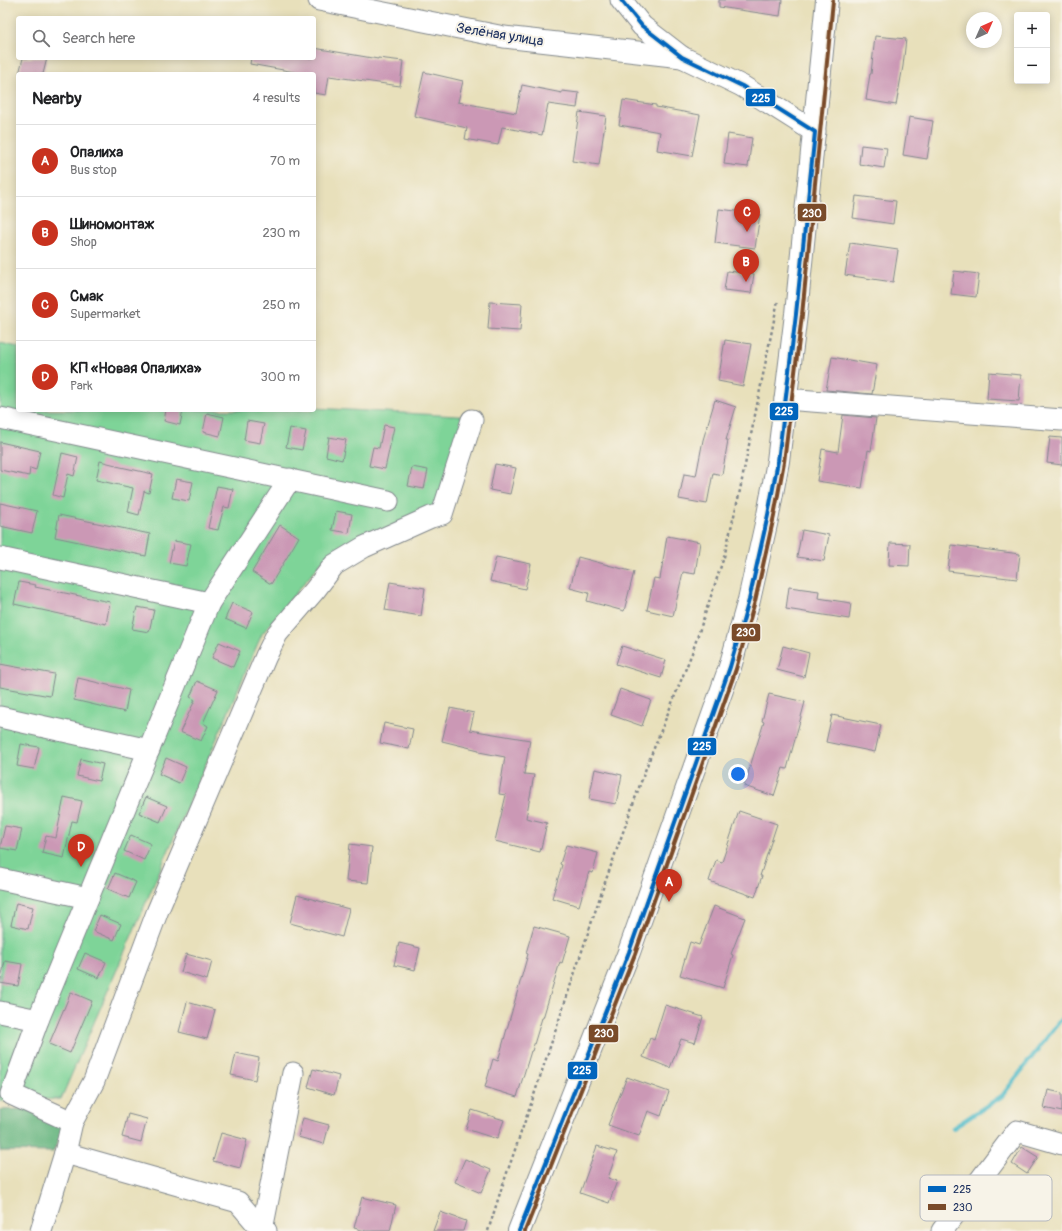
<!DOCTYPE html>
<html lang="en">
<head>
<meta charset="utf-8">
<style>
	body { margin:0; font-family:Pangolin,sans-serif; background:#f6f6f6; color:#202124 }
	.controls { position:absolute; right:12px; top:12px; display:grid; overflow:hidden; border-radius:4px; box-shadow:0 2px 10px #0003 }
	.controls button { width:36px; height:36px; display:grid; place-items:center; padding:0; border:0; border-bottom:1px solid #e0e0e0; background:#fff; color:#202124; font:20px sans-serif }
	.compass { position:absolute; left:966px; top:12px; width:36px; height:36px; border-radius:50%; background:#fff; box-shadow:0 2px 10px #0003; rotate:45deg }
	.you { position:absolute; left:738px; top:774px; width:14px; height:14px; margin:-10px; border:3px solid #fff; border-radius:50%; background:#1a73e8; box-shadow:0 0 0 6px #1a73e833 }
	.badge { display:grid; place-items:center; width:26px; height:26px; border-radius:50%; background:#c8321e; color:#fff; font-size:13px; font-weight:700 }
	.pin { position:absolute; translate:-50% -33px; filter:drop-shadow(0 1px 2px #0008) }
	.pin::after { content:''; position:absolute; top:21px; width:14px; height:12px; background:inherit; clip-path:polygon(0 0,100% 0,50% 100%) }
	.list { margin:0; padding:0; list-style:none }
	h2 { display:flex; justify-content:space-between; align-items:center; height:52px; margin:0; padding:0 16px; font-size:17px }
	h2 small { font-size:13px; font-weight:400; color:#757577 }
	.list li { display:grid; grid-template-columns:26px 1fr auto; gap:12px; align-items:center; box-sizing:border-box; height:72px; padding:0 16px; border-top:1px solid #e0e0e0 }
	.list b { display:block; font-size:15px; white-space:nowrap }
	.list p { margin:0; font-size:13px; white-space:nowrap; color:#757577 }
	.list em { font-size:13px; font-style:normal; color:#757577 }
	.icon { flex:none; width:22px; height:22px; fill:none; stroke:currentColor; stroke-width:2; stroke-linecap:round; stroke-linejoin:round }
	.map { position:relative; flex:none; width:1062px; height:1231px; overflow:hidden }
	.search { position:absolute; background:#fff; box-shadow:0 2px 10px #0003; left:16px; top:16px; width:300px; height:44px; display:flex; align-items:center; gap:10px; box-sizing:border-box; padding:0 14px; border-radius:4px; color:#757577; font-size:15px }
	.panel { position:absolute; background:#fff; box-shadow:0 2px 10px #0003; left:16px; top:72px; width:300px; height:340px; border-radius:4px }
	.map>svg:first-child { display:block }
	.green { fill:#7ed498; stroke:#4c827b }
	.forest { fill:#66b680; stroke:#40726f }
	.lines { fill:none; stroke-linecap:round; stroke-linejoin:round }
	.stream { stroke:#4fbcc9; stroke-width:4.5 }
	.building { fill:#cb98b5 }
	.minor-casing { stroke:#82888c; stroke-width:23 }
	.major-casing { stroke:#82888c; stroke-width:24 }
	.path { stroke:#82888c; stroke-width:2.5; stroke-dasharray:3 3; stroke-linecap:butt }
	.minor { stroke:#fff; stroke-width:21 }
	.major { stroke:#fff; stroke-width:22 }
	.bus-1-casing { stroke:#f7f3e8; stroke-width:7 }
	.bus-2-casing { stroke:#f7f3e8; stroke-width:7 }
	.bus-1 { stroke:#0065bd; stroke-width:4 }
	.bus-2 { stroke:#7a4b2a; stroke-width:4 }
	.labels { text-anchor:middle; stroke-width:4; stroke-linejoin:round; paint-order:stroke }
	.street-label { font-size:14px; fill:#1b2f5e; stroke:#f7f3e8 }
	.key { fill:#f7f3e8; stroke:#b5b8bf; stroke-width:1 }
	.key-label { font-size:11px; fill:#1b2f5e }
	.line-badge { stroke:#f7f3e8; stroke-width:1.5 }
	.badge-label { font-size:11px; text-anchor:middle; font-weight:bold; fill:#fff }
</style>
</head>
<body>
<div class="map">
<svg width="1062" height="1231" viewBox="0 0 1062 1231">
	<rect width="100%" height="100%" fill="#f7f3e8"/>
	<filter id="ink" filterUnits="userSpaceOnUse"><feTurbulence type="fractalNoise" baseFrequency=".025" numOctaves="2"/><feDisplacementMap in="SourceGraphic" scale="8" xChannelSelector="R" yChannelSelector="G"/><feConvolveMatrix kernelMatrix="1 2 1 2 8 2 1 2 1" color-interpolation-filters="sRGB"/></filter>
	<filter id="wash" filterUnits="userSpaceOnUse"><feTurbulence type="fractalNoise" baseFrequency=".012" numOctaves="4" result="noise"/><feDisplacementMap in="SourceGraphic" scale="16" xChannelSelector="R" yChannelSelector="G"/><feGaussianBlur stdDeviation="0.9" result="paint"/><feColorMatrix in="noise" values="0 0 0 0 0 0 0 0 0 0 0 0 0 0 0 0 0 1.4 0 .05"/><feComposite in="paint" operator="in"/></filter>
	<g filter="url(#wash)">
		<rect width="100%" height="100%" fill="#e8e0bb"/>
		<path class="green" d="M0,343L18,347V410H314V408L475,417L445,517L330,552L262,634L61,1099L0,1101Z"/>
		<path class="forest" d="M46,1108L64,1128L53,1152L0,1151V1110Z"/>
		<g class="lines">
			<path class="stream" d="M953,1128L1002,1096L1062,1018"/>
		</g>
		<g id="blocks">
			<g class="building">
				<path d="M719,0H782L780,16L719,7Z"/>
				<path d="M875,36L906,39L903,66L896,105L866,100L870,74H871Z"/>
				<path d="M314,48L378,59V58L403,61L400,86L329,76L326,95L314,93V74H300V73L250,64L251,58H314Z"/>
				<path d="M23,58H47L43,74H19Z"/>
				<path d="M424,72L463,81L458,102L516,113L522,85L562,93V91L579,93L577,108L548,104L542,135L502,127L498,145L465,139L467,128L414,116Z"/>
				<path d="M623,100L656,105V107L700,115L692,156L657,150L660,132L619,125Z"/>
				<path d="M579,112L606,116L599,165L572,161Z"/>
				<path d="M909,117L933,121L927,159L903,155Z"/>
				<path d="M728,134L752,138L748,167L724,164Z"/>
				<path d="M861,145L887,148L884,168L859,164Z"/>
				<path d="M856,196L896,201L893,224L853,218Z"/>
				<path d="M719,209L760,214L755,248L715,243Z"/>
				<path d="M850,243L898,250L893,282L845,275Z"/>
				<path d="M727,271L754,274L751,293L724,290Z"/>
				<path d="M954,271L979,274L976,297L951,294Z"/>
				<path d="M490,302L522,304L520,331L488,329Z"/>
				<path d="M725,340L751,344L743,386L718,381Z"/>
				<path d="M832,357L877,365L872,394L826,390Z"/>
				<path d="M989,372L1021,375L1019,401L987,399Z"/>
				<path d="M715,400L736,407L726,440H728L722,475L713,473L707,504L679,499L684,474L696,476L703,440Z"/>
				<path d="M166,410H183L180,425L164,421Z"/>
				<path d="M207,413L224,417L220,436L203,432Z"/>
				<path d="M843,415L876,418L871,451L868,450L862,488L817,481L822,449L838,452Z"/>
				<path d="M247,421L264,424L260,443L244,440Z"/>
				<path d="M384,425L394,427L385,469L369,466L373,447L379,448Z"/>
				<path d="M290,428L306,431L302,450L286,447Z"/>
				<path d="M329,437L346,440L342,460L326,456Z"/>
				<path d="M1050,437L1062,438V465L1047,463Z"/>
				<path d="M0,442L40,451L36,470L30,468L29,476L0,470Z"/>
				<path d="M62,453L78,457L74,476L68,474L63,498L53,495Z"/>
				<path d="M100,461L116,465V466L153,474L149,493L144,491L139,515L128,512L133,488L96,480Z"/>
				<path d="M495,464L516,468L510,494L490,490Z"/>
				<path d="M412,467L428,470L424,489L408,486Z"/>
				<path d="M176,479L193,482L189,501L172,498Z"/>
				<path d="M217,486L233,489L229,508L224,507L218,530L208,528Z"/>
				<path d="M0,503L37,511L32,533L0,526Z"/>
				<path d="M336,511L352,514L349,533L332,530Z"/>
				<path d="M59,515L150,534L146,556L55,537Z"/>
				<path d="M280,525L299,537L271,584L252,572Z"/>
				<path d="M802,530L829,535L824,561L797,557Z"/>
				<path d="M667,536L700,542L695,574L683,572L673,616L647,610L654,578L660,579Z"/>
				<path d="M174,541L191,544L186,566L169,563Z"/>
				<path d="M890,543L910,544L909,566L889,565Z"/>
				<path d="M951,545L1020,554L1017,579L948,571Z"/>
				<path d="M496,557L531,564L525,589L490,581Z"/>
				<path d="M578,557L634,572L624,611L587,601L589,593L570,588Z"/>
				<path d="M19,582L36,585L35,587L110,602L106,624L14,604Z"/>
				<path d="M390,582L425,588L421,616L385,610Z"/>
				<path d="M789,587L819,591L818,598L851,603L849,619L786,609Z"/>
				<path d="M232,603L253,612L246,628L225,619Z"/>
				<path d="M137,607L154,610L149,632L132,629Z"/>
				<path d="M219,642L240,651L233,667L212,658Z"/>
				<path d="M622,646L666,660L661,678L616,664Z"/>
				<path d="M783,646L809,653L804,677L777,670Z"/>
				<path d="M0,664L54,674L50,696L0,687Z"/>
				<path d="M78,678L129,690L125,712L74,700Z"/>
				<path d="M197,681L218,690L203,723L208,726L201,741L180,732L195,700L190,697Z"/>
				<path d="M620,689L651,700L642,726L611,715Z"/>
				<path d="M769,694L805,702L787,769L783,768L774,796L744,786L764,722L762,721Z"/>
				<path d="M450,708L474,713L470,730L530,740L524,774L534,775L526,818L547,823L540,852L495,841L506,795L499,794L505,757L479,752V750L442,741Z"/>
				<path d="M832,715L881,725L875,752L826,742Z"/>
				<path d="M384,723L413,729L409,749L380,743Z"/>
				<path d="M21,744L39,747L34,769L17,766Z"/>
				<path d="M166,758L186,767L179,783L159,774Z"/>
				<path d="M81,759L103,764L99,781L77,776Z"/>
				<path d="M595,769L622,775L616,804L589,799Z"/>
				<path d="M64,797L82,801L77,822L72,821L64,858L42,853L46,836L56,838Z"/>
				<path d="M146,797L167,806L160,822L139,813Z"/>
				<path d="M739,811L777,824L760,876H762L755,897L709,881L716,860L722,862Z"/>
				<path d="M5,826L22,829L17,851L0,848Z"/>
				<path d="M131,835L151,844L144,860L124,851Z"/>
				<path d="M350,844L372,847L368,883L346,881Z"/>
				<path d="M566,845L598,853L593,873L589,872L579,906L552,898L562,865L560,864Z"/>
				<path d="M115,873L136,882L129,898L108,889Z"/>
				<path d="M297,895L349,909L342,937L290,923Z"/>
				<path d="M16,903L33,907L28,929L11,925Z"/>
				<path d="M714,906L745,918L731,954L733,955L723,988L680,975L690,942L699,945Z"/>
				<path d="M100,915L121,924L114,940L93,931Z"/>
				<path d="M534,926L570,936L562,963L560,962L543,1018H542L532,1051H531L517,1097L485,1087L493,1059L498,1061L528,954L526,953Z"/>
				<path d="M399,943L420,948L415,970L394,965Z"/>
				<path d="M85,953L106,962L99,978L78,969Z"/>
				<path d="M186,954L212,961L207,980L181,972Z"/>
				<path d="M5,961L22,964L18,986L0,983Z"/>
				<path d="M71,992L92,1001L70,1053L49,1044Z"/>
				<path d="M187,1002L215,1010L207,1039L179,1032Z"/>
				<path d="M665,1005L703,1017L695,1043L681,1039L670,1068L643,1057L650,1038L654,1040Z"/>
				<path d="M236,1053L259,1058L255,1080L231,1075Z"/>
				<path d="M313,1069L339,1076L334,1095L308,1087Z"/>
				<path d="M627,1077L669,1092L661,1116L648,1111L639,1136L608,1125Z"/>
				<path d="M1048,1090L1062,1093V1112L1044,1108Z"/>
				<path d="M472,1110L504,1120L497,1139L466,1129Z"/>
				<path d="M128,1114L147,1119L141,1142L122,1137Z"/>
				<path d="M303,1118L329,1125L324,1144L298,1137Z"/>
				<path d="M221,1133L247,1140L240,1168L213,1161Z"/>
				<path d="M597,1146L617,1152L608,1178L617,1181L609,1203L580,1193Z"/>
				<path d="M1022,1147L1038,1157L1027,1174L1012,1164Z"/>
				<path d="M465,1159L491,1170L481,1193L455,1182Z"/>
				<path d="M362,1197L396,1205L390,1231H366L354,1228Z"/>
				<path d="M440,1212L466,1221L463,1231H433Z"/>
			</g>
		</g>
	</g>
	<g filter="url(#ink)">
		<use href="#blocks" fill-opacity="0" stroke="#82888c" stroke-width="1"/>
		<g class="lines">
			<g class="minor-casing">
				<g id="minor">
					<path d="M319,0L504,37L682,57"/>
					<path d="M621,0L642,26L682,57L742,86L815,132"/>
					<path d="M785,399L1062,420"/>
					<path d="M0,418L388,501"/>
					<path d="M0,558L209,603"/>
					<path d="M0,717L149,750"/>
					<path d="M0,879L88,898"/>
					<path d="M0,1012L38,1020"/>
					<path d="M72,1122L11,1094L38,1020L209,603L290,479"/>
					<path d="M65,1153L238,1202L262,1230"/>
					<path d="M41,1231L65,1153L72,1122L94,1081L158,910L266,656L277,634L315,590L334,565L364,547L431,517L442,514L472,420"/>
					<path d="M266,1231L262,1230L293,1073"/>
					<path d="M942,1231L1017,1131L1062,1144"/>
				</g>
			</g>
			<g class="major-casing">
				<path id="major" d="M519,1231L629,952L730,667L749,600L768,515L778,461L796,314L827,0"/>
			</g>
			<path class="path" d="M488,1231L501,1190L532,1101L603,888L646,768L692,653L724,557L739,495L778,300"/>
			<use href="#minor" class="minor"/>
			<use href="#major" class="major"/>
			<g class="bus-1-casing">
				<path id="bus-1" d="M519,1231L629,952L730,667L749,600L768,515L778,461L796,314L815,132L742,86L682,57L642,26L621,0"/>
			</g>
			<g class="bus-2-casing">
				<path id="bus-2" d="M525,1231L635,954L736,669L755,601L774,516L784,462L802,315L833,1"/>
			</g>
			<use href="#bus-1" class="bus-1"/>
			<use href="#bus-2" class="bus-2"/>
		</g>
	</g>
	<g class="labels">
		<g class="street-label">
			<text transform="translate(500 34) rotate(9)" y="5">Зелёная улица</text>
		</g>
	</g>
	<rect x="920" y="1175" width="132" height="46" rx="6" class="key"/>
	<rect x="928" y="1186" width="18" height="6" fill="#0065bd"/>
	<rect x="928" y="1204" width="18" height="6" fill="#7a4b2a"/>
	<g class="key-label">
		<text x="953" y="1193">225</text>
		<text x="953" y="1211">230</text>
	</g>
	<g class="line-badge">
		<rect x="745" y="88" width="31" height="19" rx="4" fill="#0065bd"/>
		<rect x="797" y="203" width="30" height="19" rx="4" fill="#7a4b2a"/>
		<rect x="769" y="402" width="30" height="19" rx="4" fill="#0065bd"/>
		<rect x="731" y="623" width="30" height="19" rx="4" fill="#7a4b2a"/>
		<rect x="687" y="737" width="30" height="19" rx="4" fill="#0065bd"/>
		<rect x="588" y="1024" width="31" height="19" rx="4" fill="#7a4b2a"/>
		<rect x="567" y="1061" width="31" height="19" rx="4" fill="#0065bd"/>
	</g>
	<g class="badge-label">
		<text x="761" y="102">225</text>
		<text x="812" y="217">230</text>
		<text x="784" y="415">225</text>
		<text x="746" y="636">230</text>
		<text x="702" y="750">225</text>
		<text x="604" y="1037">230</text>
		<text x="582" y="1074">225</text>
	</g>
</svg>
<div class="controls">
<button>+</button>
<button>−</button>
</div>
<svg class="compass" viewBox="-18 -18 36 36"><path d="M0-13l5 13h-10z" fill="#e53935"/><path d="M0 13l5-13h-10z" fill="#757577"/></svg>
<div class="you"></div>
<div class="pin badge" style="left:669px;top:902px">A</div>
<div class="pin badge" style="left:746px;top:282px">B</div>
<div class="pin badge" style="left:747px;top:232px">C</div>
<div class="pin badge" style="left:81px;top:867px">D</div>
<div class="search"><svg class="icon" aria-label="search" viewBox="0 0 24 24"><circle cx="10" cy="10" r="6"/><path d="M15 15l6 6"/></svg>Search here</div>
<section class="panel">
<h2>Nearby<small>4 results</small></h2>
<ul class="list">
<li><span class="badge">A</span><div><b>Опалиха</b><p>Bus stop</p></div><em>70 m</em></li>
<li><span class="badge">B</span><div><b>Шиномонтаж</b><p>Shop</p></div><em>230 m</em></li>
<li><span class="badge">C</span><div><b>Смак</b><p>Supermarket</p></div><em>250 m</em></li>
<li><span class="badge">D</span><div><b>КП «Новая Опалиха»</b><p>Park</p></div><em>300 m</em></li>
</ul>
</section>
</div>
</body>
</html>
